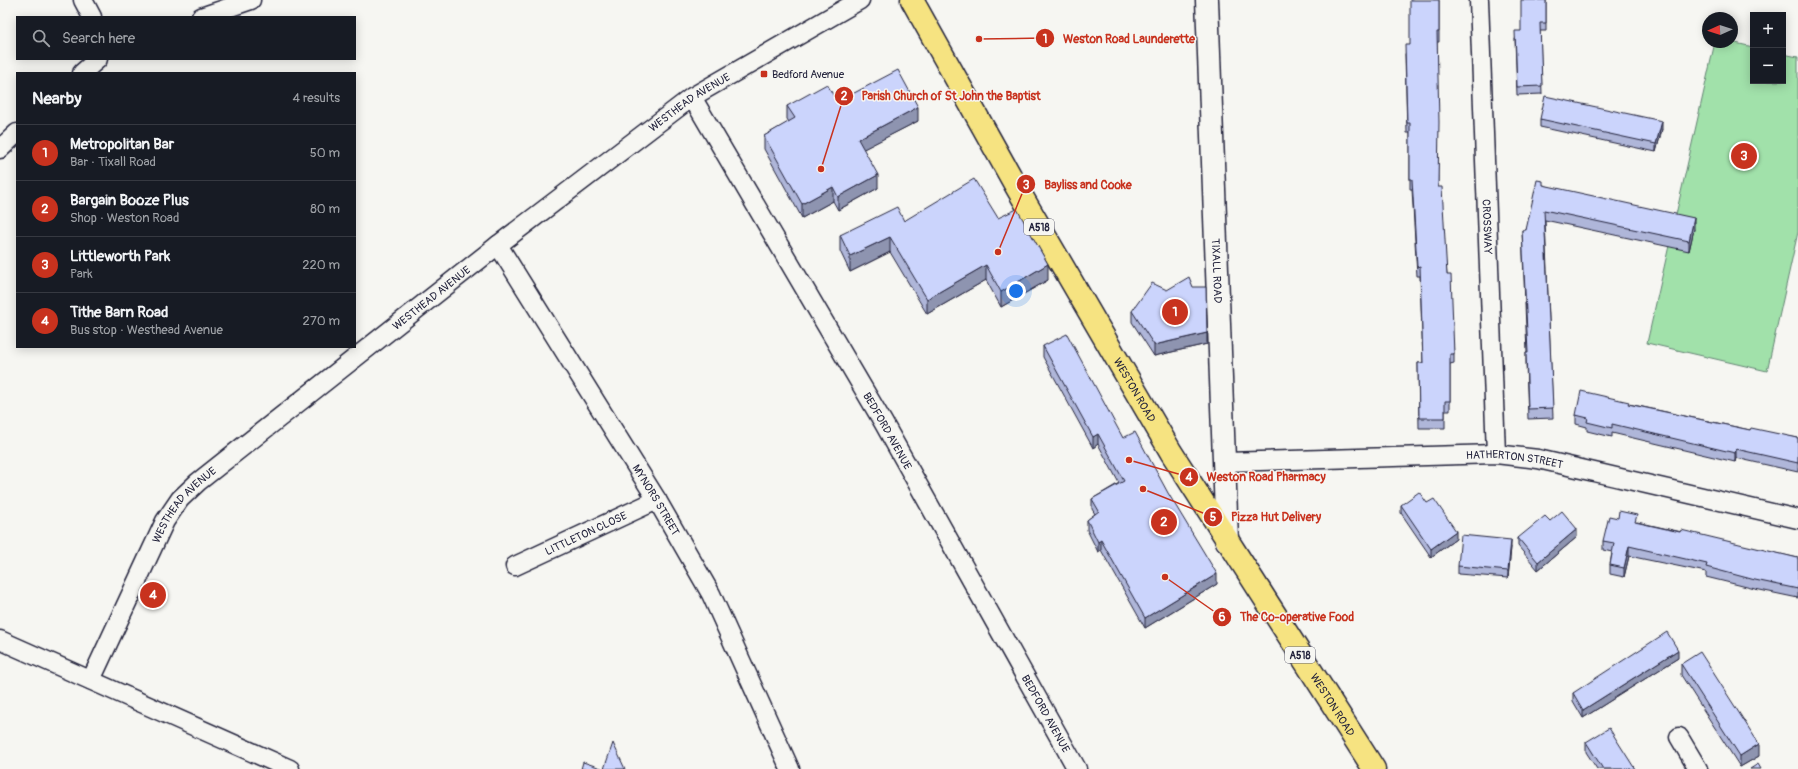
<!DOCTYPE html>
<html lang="en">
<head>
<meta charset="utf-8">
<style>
	body { margin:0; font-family:Pangolin,sans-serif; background:#20242c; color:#f1f3f6 }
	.controls { position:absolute; right:12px; top:12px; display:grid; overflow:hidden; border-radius:0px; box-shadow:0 2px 10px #0003 }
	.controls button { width:36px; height:36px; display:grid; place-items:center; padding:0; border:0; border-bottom:1px solid #363941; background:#171b24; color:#f1f3f6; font:20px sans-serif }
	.compass { position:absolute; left:1702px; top:12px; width:36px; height:36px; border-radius:50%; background:#171b24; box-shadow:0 2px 10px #0003; rotate:267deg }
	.you { position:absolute; left:1016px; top:291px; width:14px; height:14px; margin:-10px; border:3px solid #fff; border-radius:50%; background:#1a73e8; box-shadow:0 0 0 6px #1a73e833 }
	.badge { display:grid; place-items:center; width:26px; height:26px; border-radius:50%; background:#c8321e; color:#fff; font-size:13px; font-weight:700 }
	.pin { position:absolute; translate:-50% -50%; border:2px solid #fff; box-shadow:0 1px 4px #0006 }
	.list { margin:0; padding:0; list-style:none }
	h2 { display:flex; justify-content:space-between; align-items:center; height:52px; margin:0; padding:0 16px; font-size:17px }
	h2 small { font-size:13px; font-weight:400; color:#9ea1a6 }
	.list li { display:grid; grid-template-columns:26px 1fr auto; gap:12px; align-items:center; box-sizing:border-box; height:56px; padding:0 16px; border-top:1px solid #363941 }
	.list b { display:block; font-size:15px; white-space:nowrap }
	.list p { margin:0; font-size:13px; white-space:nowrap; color:#9ea1a6 }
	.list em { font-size:13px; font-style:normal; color:#9ea1a6 }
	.icon { flex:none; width:22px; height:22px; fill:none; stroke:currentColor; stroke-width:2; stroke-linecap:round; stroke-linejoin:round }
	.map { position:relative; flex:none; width:1798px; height:769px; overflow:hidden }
	.search { position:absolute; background:#171b24; box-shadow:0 2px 10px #0003; left:16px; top:16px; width:340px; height:44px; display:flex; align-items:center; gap:10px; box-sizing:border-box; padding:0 14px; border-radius:0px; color:#9ea1a6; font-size:15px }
	.panel { position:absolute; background:#171b24; box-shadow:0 2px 10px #0003; left:16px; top:72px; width:340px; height:276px; border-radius:0px }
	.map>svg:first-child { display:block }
	.green { fill:#a1e1aa; stroke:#628272 }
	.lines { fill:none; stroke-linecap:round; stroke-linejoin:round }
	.minor-casing { stroke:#22223b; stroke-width:21 }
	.tertiary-casing { stroke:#22223b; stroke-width:25 }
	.trunk-casing { stroke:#22223b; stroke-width:25 }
	.minor { stroke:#f6f6f2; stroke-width:18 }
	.tertiary { stroke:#f6f6f2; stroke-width:22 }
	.trunk { stroke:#f6e381; stroke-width:22 }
	.wall { fill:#afb6d9; stroke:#22223b }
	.shaded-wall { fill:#8e94b0; stroke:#22223b }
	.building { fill:#cbd4fc; stroke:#22223b }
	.poi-dot { fill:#c8321e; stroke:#f6f6f2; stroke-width:1.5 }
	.labels { text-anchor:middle; stroke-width:3; stroke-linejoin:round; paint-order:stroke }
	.shield { fill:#f6f6f2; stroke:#626272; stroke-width:1 }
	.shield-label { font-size:10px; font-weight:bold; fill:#22223b }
	.poi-label { font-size:11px; fill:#22223b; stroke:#f6f6f2; text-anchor:start }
	.street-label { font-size:11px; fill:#22223b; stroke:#f6f6f2 }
	.leader { fill:none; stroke:#c8321e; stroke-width:1.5 }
	.callout-dot { fill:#c8321e; stroke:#f6f6f2; stroke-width:1.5 }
	.mark-label { font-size:12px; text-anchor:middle; font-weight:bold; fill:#fff }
	.callout-label { font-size:12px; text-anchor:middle; font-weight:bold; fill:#c8321e; stroke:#f6f6f2; stroke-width:3; stroke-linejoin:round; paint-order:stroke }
</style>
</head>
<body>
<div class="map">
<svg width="1798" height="769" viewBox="0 0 1798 769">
	<rect width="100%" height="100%" fill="#f6f6f2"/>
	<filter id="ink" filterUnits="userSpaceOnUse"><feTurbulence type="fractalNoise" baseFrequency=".025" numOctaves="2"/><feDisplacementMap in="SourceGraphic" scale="8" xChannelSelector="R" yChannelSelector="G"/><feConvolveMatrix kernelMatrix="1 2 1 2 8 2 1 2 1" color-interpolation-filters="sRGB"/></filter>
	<g filter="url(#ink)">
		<path class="green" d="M1715,42H1731L1753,47V81H1783V54L1798,57V232L1767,371L1647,343Z"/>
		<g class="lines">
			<g class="minor-casing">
				<g id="minor">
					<path d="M83,0L92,17"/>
					<path id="s1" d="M1479,0L1496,454"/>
					<path d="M201,17L251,0"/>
					<path d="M82,73L98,59"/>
					<path id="s2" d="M692,97L883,422L1077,769"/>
					<path d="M0,149L17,133"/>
					<path id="s3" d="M498,245L657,500L711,594L790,769"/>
					<path id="s4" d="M1225,462L1496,454L1538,459L1798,519"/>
					<path id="s5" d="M515,566L657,500"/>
					<path d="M0,640L290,769"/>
					<path id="s6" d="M91,680L165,521L180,499L198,482L498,245L692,97L860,0"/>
					<path d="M1679,737L1698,769"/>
				</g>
			</g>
			<g class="tertiary-casing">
				<g id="tertiary">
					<path id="s7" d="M1207,0L1227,541"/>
				</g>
			</g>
			<g class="trunk-casing">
				<g id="trunk">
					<path id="s8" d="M912,0L1017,188L1171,452L1374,769"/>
				</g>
			</g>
			<use href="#minor" class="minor"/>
			<use href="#tertiary" class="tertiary"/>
			<use href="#trunk" class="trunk"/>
		</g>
		<g class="wall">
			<path d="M1439,0V42H1437L1438,187L1447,275L1454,354V363L1450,364V411H1445V428H1419L1418,363H1423L1420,276H1417L1412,189H1410V133H1407L1405,54L1410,45Z"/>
			<path d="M1546,0V31H1540L1542,94L1517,95L1515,39L1521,31Z"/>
			<path d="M837,102L918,121L863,149L878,188L838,210L833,201L802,218L764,149V136L789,122L787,119V106Z"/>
			<path d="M1540,119L1662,129L1656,152L1540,127Z"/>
			<path d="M1543,185L1694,229L1689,251L1545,220L1553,418L1528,419L1526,363V353H1527L1522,230H1526Z"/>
			<path d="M998,218L1048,280L1001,307L986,280L927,314L890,252L850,272L840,251V235L904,221Z"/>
			<path d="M1132,311L1207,344L1154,356L1132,322Z"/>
			<path d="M1043,346L1123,438L1217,584L1145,628L1101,550L1098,552L1087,530V520L1095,514L1092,509V499L1119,483L1098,444L1093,448L1043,357Z"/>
			<path d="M1629,404L1750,430L1798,438V472L1736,458L1735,462L1612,433V437L1587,431V427L1576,424V415Z"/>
			<path d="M1427,503L1456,539L1431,557L1401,513V505Z"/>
			<path d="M1637,522L1798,558V598L1755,589L1706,577V572L1629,556L1624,577L1610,574V565L1612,552L1603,550V541Z"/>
			<path d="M1577,537L1538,570L1518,546V538Z"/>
			<path d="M1511,547L1508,578L1458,574V566Z"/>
			<path d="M1678,658L1583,718L1573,701V693Z"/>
			<path d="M1681,664L1759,756L1740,767L1681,675Z"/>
			<path d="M1586,742L1635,769H1597L1586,752Z"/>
		</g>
		<g class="shaded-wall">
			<path d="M918,107V121L858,152V139Z"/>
			<path d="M1662,121V129L1656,152V144Z"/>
			<path d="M878,175V188L838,210V197Z"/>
			<path d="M833,187V201L802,218V204Z"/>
			<path d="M1694,218V229L1689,251V241Z"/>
			<path d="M890,237V252L850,272V256Z"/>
			<path d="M1048,264V280L1001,307V292Z"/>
			<path d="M986,265V280L927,314V299Z"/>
			<path d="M1207,333V344L1154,356V345Z"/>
			<path d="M1098,434V444L1093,448V437Z"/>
			<path d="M1736,449V458L1735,462V453Z"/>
			<path d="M1577,529V537L1538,570V562Z"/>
			<path d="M1456,531V539L1431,557V549Z"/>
			<path d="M1101,540V550L1098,552V542Z"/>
			<path d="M1511,540V547L1508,578V571Z"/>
			<path d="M1629,546V556L1624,577V568Z"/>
			<path d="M1217,574V584L1145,628V618Z"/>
			<path d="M1678,650V658L1583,718V710Z"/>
			<path d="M1759,744V756L1740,767V756Z"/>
		</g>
		<g class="building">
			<path d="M1410,0H1439V32H1437L1439,122L1438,187H1442L1447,275H1451L1454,354H1450V401H1445V418H1419L1418,363H1423L1420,266L1417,267L1412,179H1410V123H1407L1405,45H1410Z"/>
			<path d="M1521,0H1546V23H1540L1542,86L1517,87L1515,31H1521Z"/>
			<path d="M898,70L918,107L858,139L878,175L838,197L833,187L802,204L764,136L795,118L787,106L827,84L837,102Z"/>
			<path d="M1545,96L1662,121L1656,144L1540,119Z"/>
			<path d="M974,179L998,218L1017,209L1048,264L1001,292L986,265L927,299L890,237L850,256L840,235L897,207L904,221Z"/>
			<path d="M1537,180L1543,181V185L1694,218L1689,241L1544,210L1553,408L1528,409L1526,353H1528L1522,230H1526Z"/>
			<path d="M1189,277L1193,287H1206L1207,333L1154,345L1132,311L1152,283L1167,290Z"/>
			<path d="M1067,334L1123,438L1135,432L1168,493L1217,574L1145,618L1101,540L1098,542L1087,520L1099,511L1092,499L1124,481L1098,434L1093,437L1043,346Z"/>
			<path d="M1581,391L1629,402L1628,404L1750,430L1751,428L1798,438V463L1736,449L1735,453L1612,424V428L1587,422L1588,418L1576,415Z"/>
			<path d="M1419,492L1427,503L1434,499L1456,531L1431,549L1401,505Z"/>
			<path d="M1562,511L1577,529L1538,562L1518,538L1545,516L1550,521Z"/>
			<path d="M1619,511L1637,515L1635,522L1680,532L1681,530L1798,558V589L1755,580L1706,567L1707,564L1629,546L1624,568L1610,565L1614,543L1603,541L1609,516L1618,518Z"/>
			<path d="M1461,535L1511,540L1508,571L1458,566Z"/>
			<path d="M1667,632L1678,650L1583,710L1573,693Z"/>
			<path d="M1700,652L1759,744L1740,756L1681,664Z"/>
			<path d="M1609,728L1635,769H1603L1586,742Z"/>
			<path d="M613,743L625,769H581L583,762L604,769Z"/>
			<path d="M1758,764L1761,769H1750Z"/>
		</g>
	</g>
	<rect class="poi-dot" x="760" y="70" width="8" height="8" rx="2"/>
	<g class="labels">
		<g class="shield">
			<rect x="1024" y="219" width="30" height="16" rx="3"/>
			<rect x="1285" y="647" width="30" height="16" rx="3"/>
		</g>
		<g class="shield-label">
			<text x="1039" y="231">A518</text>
			<text x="1300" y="659">A518</text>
		</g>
		<g class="poi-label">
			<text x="772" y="78">Bedford Avenue</text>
		</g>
		<g class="street-label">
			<text dy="4" stroke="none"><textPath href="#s6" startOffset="848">WESTHEAD AVENUE</textPath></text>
			<text dy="4" stroke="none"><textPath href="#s1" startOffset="227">CROSSWAY</textPath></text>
			<text dy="4" stroke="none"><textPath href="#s7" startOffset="271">TIXALL ROAD</textPath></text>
			<text dy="4" stroke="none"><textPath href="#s6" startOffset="524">WESTHEAD AVENUE</textPath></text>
			<text dy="4" stroke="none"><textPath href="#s8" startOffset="449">WESTON ROAD</textPath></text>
			<text dy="4" stroke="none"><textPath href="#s2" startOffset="387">BEDFORD AVENUE</textPath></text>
			<text dy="4" stroke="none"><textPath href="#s4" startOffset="290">HATHERTON STREET</textPath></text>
			<text dy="4" stroke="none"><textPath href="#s3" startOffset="300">MYNORS STREET</textPath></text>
			<text dy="4" stroke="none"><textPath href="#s6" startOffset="200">WESTHEAD AVENUE</textPath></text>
			<text dy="4" stroke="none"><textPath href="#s5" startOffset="78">LITTLETON CLOSE</textPath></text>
			<text dy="4" stroke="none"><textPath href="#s8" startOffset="821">WESTON ROAD</textPath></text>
			<text dy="4" stroke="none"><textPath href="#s2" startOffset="711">BEDFORD AVENUE</textPath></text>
		</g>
	</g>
	<path class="leader" d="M979 39L1045 38M821 169L844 96M998 252L1026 184M1129 460L1189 477M1143 489L1213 517M1165 577L1222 617"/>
	<g class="callout-dot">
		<circle cx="979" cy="39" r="4"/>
		<circle cx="821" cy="169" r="4"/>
		<circle cx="998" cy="252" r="4"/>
		<circle cx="1129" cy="460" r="4"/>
		<circle cx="1143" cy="489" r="4"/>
		<circle cx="1165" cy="577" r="4"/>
		<circle cx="1045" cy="38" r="10"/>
		<circle cx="844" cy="96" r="10"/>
		<circle cx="1026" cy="184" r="10"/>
		<circle cx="1189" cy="477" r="10"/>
		<circle cx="1213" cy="517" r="10"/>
		<circle cx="1222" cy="617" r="10"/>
	</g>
	<g class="mark-label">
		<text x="1045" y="43">1</text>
		<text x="844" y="100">2</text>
		<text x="1026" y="189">3</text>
		<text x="1189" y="481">4</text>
		<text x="1213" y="521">5</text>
		<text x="1222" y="621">6</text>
	</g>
	<g class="callout-label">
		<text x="1129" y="43">Weston Road Launderette</text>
		<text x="951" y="100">Parish Church of St John the Baptist</text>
		<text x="1088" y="189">Bayliss and Cooke</text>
		<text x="1266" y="481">Weston Road Pharmacy</text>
		<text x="1276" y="521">Pizza Hut Delivery</text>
		<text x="1297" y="621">The Co-operative Food</text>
	</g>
</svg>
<div class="controls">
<button>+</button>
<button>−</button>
</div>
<svg class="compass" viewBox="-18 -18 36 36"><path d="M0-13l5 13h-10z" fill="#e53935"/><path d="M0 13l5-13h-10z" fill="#9ea1a6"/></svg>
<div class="you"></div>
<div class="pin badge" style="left:1175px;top:312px">1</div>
<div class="pin badge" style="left:1164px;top:522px">2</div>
<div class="pin badge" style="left:1744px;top:156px">3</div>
<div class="pin badge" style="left:153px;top:595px">4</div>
<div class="search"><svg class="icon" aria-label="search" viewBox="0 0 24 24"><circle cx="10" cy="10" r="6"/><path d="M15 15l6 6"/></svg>Search here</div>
<section class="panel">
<h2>Nearby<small>4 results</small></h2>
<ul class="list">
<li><span class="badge">1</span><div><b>Metropolitan Bar</b><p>Bar · Tixall Road</p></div><em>50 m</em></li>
<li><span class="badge">2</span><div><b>Bargain Booze Plus</b><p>Shop · Weston Road</p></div><em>80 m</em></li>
<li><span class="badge">3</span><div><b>Littleworth Park</b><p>Park</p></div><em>220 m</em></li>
<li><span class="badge">4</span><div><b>Tithe Barn Road</b><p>Bus stop · Westhead Avenue</p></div><em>270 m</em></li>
</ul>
</section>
</div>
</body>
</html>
